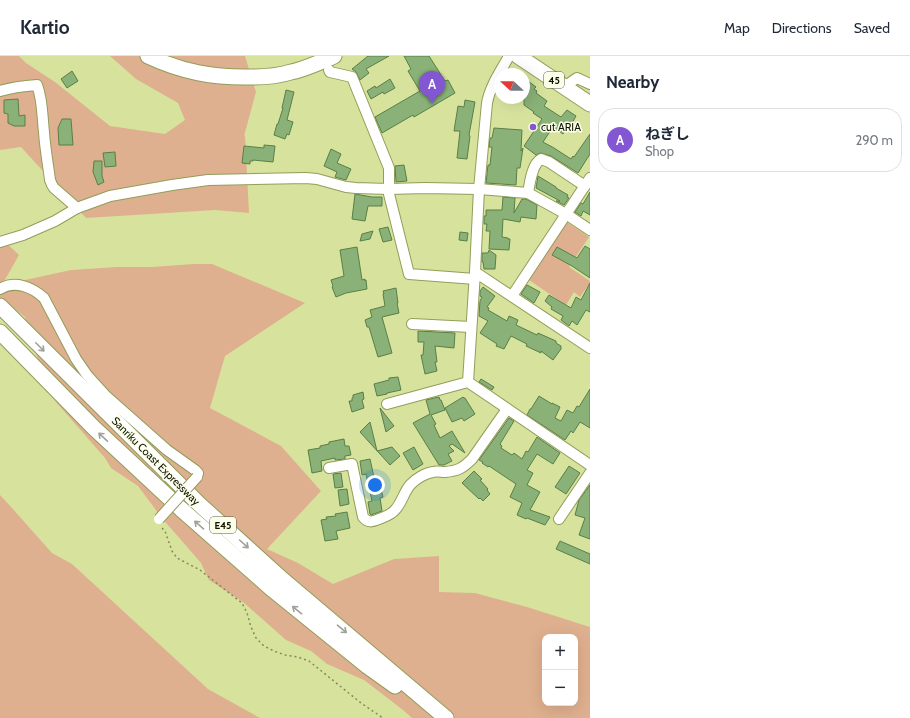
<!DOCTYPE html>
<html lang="en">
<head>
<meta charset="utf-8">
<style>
	body { margin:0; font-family:Cabin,"Noto Sans JP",sans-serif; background:#f2f2f3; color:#1f2937 }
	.controls { position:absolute; right:12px; bottom:12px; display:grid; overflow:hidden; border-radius:8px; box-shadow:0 4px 16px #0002 }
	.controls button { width:36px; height:36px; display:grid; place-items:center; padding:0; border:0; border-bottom:1px solid #e0e1e3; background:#fff; color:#1f2937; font:20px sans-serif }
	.compass { position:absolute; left:494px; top:12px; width:36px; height:36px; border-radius:50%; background:#fff; box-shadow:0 4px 16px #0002; rotate:292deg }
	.you { position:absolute; left:375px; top:429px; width:14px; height:14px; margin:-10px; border:3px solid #fff; border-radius:50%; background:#1a73e8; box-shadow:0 0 0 6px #1a73e833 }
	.badge { display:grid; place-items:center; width:26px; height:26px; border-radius:50%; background:#8257d1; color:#fff; font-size:13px; font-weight:700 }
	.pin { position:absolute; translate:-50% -33px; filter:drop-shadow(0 1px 2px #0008) }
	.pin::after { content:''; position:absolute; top:21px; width:14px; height:12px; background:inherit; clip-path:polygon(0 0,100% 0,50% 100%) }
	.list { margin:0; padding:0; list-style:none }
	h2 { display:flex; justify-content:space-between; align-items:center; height:52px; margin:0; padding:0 16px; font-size:17px }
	h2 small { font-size:13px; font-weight:400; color:#747a83 }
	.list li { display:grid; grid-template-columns:26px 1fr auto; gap:12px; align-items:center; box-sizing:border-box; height:64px; margin:0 8px 8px; padding:0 8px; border:1px solid #e0e1e3; border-radius:16px }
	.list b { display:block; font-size:15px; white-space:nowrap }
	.list p { margin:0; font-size:13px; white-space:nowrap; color:#747a83 }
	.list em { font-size:13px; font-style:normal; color:#747a83 }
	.map { position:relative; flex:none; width:590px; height:662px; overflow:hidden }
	header { display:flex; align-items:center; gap:24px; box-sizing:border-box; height:56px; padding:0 20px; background:#fff; border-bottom:1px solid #e0e1e3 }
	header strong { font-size:19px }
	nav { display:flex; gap:22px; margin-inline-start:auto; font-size:14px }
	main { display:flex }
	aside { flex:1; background:#fff }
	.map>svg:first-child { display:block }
	.green { fill:#dfb08f; fill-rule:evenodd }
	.building { fill:#8ab278; stroke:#597f47 }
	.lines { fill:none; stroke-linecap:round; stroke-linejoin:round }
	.minor-casing { stroke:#929d5a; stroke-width:12 }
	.highway-casing { stroke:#929d5a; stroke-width:17 }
	.path { stroke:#828a59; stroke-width:1.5; stroke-dasharray:2 3; stroke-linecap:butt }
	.minor { stroke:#fff; stroke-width:10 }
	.highway { stroke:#fff; stroke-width:15 }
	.minor-bridge-casing { stroke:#929d5a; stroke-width:12; stroke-linecap:butt }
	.minor-bridge { stroke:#fff; stroke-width:10 }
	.oneway { stroke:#a0a199 }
	.poi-dot { fill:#8257d1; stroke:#fbffea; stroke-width:1.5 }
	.labels { text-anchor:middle; stroke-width:3; stroke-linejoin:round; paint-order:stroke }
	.shield { fill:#fbffea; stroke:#575a46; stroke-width:1 }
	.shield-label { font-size:10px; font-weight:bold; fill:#111400 }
	.poi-label { font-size:11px; fill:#111400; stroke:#fbffea; text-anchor:start }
	.street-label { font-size:11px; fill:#111400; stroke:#fbffea }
</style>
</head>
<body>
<header>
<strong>Kartio</strong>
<nav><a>Map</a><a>Directions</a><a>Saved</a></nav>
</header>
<main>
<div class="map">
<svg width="590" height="662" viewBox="0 0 590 662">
	<rect width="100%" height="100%" fill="#d7e39d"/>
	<g class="green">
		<path d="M0,0H19L26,7L55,26L110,70L165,78L185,64L178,47L136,23L110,0H245L256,36L244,80L245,79L249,157L215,154L86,162L21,91L0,94Z"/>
		<path d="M565,165L589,181L569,211L590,225V227L580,241L574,236L566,249L526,222Z"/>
		<path d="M0,181L19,199L2,229L71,214L116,211H152L193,208H212L305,247L225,300L210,352L281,390L321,435L267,493L298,507L333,528L394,503L439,500V536L475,537L527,551L590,571V662H412L403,654L364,624L327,608L311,595L286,584L243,546L209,524L201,507L161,461L138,430L111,412L105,402L56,346L34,293L25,261L6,246L0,243ZM545,581H575V647H545Z"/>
		<path d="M0,439L12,452L52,497L72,508L208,633L260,662H0Z"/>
	</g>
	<g class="building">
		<path d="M368,0H389L366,13L369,17L360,24L356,16L352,13Z"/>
		<path d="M404,0H429L445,25L448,24L455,37L414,61L413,59L382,77L375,61L420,35L408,15L411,13Z"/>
		<path d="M72,15L78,25L67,32L61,23Z"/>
		<path d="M390,23L395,32L384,38L383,36L371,43L367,35L375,30L376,32Z"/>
		<path d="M528,25L536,31L534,33L537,35L536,37L547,45L544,50L561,61L567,54L576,60L571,69L569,68L563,78L553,71L543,86L554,92L571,103L573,100L574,101L590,78V98L578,117L551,100L540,97L536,99L524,90L542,63L533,57L534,56L524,49V31Z"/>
		<path d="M286,34L294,36L287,64L293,66L289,79L287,78L285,83L274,79L277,68H278L283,52H282Z"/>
		<path d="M18,43L19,60L25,59V70H14L8,67V58L4,57V44Z"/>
		<path d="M465,44L475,46L469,79L470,80L467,103L457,102L460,75H454L458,50L464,51Z"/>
		<path d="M62,63H71L73,89H59L58,72Z"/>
		<path d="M494,72L522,74L521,95L523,92L520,112H517L516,129L486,127L488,109H490L492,91H489L490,82H492Z"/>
		<path d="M264,89L275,90L273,106L253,104V105H250V108L242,107L244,90L264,92Z"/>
		<path d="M331,93L341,98L337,107L351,113L346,124L335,121L337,116L324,110Z"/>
		<path d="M115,96L116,110L105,111L103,97Z"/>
		<path d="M94,105H102V120L104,126L98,129L93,116Z"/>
		<path d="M404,109L407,125L396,126L395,110Z"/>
		<path d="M538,120L556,131V132L568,139L567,141L569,142L564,149L556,145H560L536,132Z"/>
		<path d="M590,136V159L583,155L581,160L575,156L581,147L583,148Z"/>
		<path d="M355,138L372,141H382V150H368L365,165L352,163Z"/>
		<path d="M503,141L515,142L514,157L522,143H526L537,149L536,163L521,161L520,166L503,163L502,181L508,182V183H510L509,194L489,193L490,175H486L487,168H484V160H486V154H502Z"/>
		<path d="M388,171L392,184L383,186L379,173Z"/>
		<path d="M373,175L370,183L360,185L362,178Z"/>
		<path d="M460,176L468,177L467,185L459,184Z"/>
		<path d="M585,190L590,193V222L572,210L552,199L557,191L577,202Z"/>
		<path d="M357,191L362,224L365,223V225L366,224L367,233L346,237L336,241L332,231L333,230L331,224L344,220L340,194Z"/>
		<path d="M489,194L496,199L495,213H484L483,206H482V197H488Z"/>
		<path d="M590,227V256L586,254L577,269L572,265L569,270L561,264L563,260L551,253L552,251L545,245L549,239L571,252L576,241L581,244Z"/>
		<path d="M527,229L540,236L534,247L521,238Z"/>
		<path d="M483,231L495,240L487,251L489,252L488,254L507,265L509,260L518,264L516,269L537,279L538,277L556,285V287L561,290V293L553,304L541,295V297L526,290L527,288L511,280L504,293L496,290L497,288L480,277L488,265L479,260L480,245L482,241L480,240V235Z"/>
		<path d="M396,232L398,247H397L399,257L382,261L392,297L378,301L369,271H367L365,264L372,261L370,254L385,250L383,238H384L383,235Z"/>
		<path d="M418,275L455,277L454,292L435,290L437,306H435L437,315L425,318L421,299H423L424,286H418Z"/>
		<path d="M398,321L401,334L387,337V338L377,340L374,328L389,324V322Z"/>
		<path d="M481,323L494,331L492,334L479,326Z"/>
		<path d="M590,333V372L580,366L573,377L571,375L565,384L527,359L530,353H531L539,340L552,348V347L560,351L555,362L561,365L567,354L573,357L577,350L579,351Z"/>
		<path d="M363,336L364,343L362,344L364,352L352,356L349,345H352V342H353V339Z"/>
		<path d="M439,341L440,344H441L445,354L431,359L436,368L434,369L440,382L452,375L465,397L452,388L449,390L454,395L448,398L452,405L444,409H439L413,367L430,358L426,344Z"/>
		<path d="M463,341L464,342H465L475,358L464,365L462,362L452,366L445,352Z"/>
		<path d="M380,352L394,370L386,376Z"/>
		<path d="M509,362L514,365L500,388L502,390L501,392L512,399L514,397L522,403L526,395L528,396L537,381L560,397L553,408L537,398L527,414L533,417L527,429L540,436L530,454L550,461L545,469L527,462L526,463L517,459L522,447L510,441L516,428L489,410L488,411L482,407L483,406L479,404Z"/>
		<path d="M370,366L377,395L392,391L400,400L390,409L360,376Z"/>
		<path d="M344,383L345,390H349L351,399L345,400V403L335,404V402L321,405L322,415L312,417L308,394L320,392V390L329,388V386Z"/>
		<path d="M414,391L423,408L413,414L403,397Z"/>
		<path d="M370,403L375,426L379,425L383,441L380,442L382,455L371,459L370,458L368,446L372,445L366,418L362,419L360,405Z"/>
		<path d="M569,410L580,417L566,438L555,431Z"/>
		<path d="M474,415L482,423L480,424L488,433L487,434L490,438L483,445L480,442L479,443L462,427Z"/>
		<path d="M341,417L343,431L335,432L333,418Z"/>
		<path d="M590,429V483L579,479L585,462L575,459L579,444Z"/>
		<path d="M347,433L349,448L340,450L338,434Z"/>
		<path d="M347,456L350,472L336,475L338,483L325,485L321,464L327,463L326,461L336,460L335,458Z"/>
		<path d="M560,485L590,498V508L556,493Z"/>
	</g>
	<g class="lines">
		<g class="minor-casing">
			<g id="minor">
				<path d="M329,14L330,16L352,21L389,112V138L409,218L475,223"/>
				<path d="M564,31L577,22L590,28"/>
				<path d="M0,35C13,31 24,30 37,29C43,45 42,60 44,76C45,92 48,108 50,124L52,129L54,132L77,152"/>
				<path d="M528,137C530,126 532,108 541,103L549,106L585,130"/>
				<path d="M0,186L23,179L55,165L77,152L110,140L172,129L208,124L306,122L317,123L346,131L356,132L389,133L425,132L479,133L528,137L566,158L590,174"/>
				<path d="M475,216L590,292"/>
				<path d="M0,233C15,224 32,231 44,242L76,303L87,319L106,340L167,394L195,414L198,417L197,421"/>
				<path d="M512,240L590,122"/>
				<path d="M412,268L471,271"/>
				<path d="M468,326L475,216L479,133L487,47C490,30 501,15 509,0"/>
				<path d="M387,348L468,326L590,409"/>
				<path d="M329,412L352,408L363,461C368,467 372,466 379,463C384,461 391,459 395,454C402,447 404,435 411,428C416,423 425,417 433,416C437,415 441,416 445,416C458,415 463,412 472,403L507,353"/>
				<path d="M559,463L590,417"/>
			</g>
		</g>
		<g class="highway-casing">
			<g id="highway">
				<path d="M148,0C182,16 214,22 252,21C264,21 278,20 291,16C306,13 320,6 334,0"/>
				<path d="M518,0L590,48"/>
				<path d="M0,250L199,448L283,524L446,662"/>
				<path d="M0,276L94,372L181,453L273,534L367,610L395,630"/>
			</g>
		</g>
		<path class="path" d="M162,472L165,475L172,495L177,502L200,514L242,547L247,557L251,571L256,582L264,590L274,595L285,599L298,601L309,605L361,647L383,662"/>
		<use href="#minor" class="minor"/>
		<use href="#highway" class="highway"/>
		<g class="minor-bridge-casing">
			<path id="minor-bridge" d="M159,463L197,421"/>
		</g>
		<use href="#minor-bridge" class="minor-bridge"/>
	</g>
	<defs><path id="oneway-shaft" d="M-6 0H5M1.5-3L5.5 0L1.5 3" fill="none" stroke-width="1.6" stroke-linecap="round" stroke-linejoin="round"/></defs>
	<g class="oneway">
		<use href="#oneway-shaft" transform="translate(40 291) rotate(45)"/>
		<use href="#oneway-shaft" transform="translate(103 381) rotate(-137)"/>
		<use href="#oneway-shaft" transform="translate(199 469) rotate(-139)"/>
		<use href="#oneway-shaft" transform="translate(244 488) rotate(42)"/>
		<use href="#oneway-shaft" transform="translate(297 554) rotate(-141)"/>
		<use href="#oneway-shaft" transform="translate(342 573) rotate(40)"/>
	</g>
	<circle class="poi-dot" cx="533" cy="71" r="4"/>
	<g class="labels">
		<g class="shield">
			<rect x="544" y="16" width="20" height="16" rx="3"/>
			<rect x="210" y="461" width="26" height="16" rx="3"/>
		</g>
		<g class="shield-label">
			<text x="554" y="28">45</text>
			<text x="223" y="473">E45</text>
		</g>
		<g class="poi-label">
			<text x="541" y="75">cut ARIA</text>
		</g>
		<g class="street-label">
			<text transform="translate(156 405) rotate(45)" y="4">Sanriku Coast Expressway</text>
		</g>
	</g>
</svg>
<div class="controls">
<button>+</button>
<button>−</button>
</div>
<svg class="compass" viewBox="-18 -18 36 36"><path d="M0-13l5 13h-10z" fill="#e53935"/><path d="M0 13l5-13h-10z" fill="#747a83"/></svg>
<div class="you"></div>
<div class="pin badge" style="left:432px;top:48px">A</div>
</div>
<aside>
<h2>Nearby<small></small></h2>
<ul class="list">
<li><span class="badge">A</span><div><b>ねぎし</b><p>Shop</p></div><em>290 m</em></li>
</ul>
</aside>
</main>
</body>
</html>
